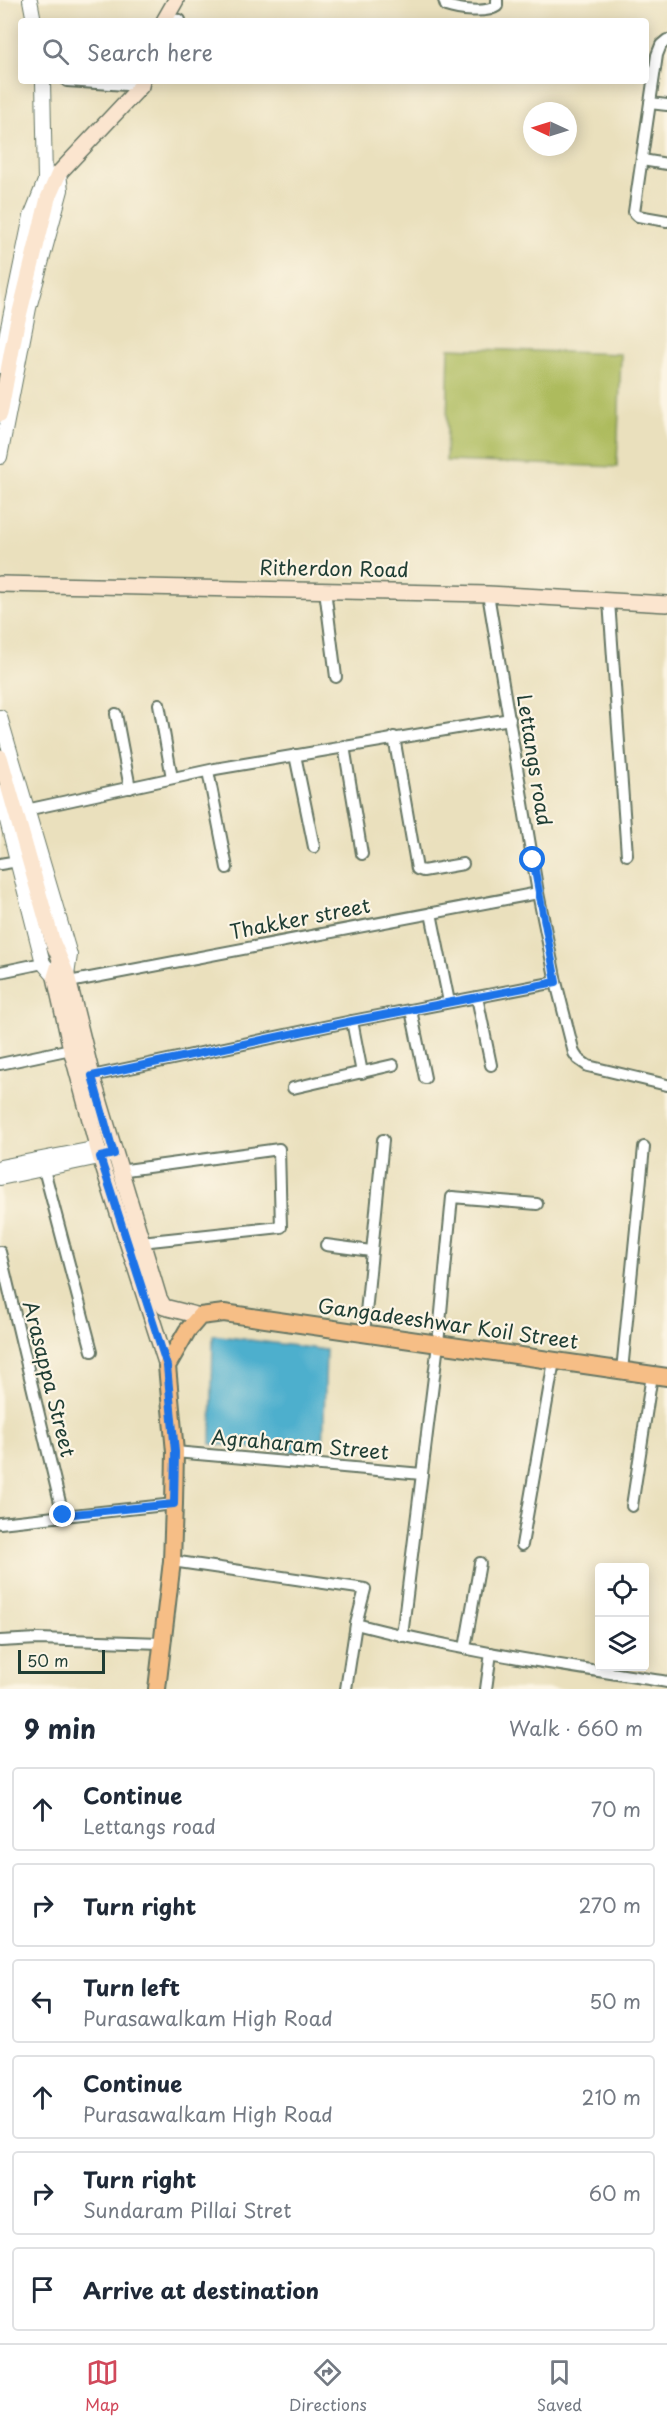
<!DOCTYPE html>
<html lang="en">
<head>
<meta charset="utf-8">
<style>
	body { margin:0; font-family:"Playpen Sans",sans-serif; background:#f6f6f7; color:#1f2937 }
	.controls { position:absolute; right:18px; bottom:18px; display:grid; overflow:hidden; border-radius:6px; box-shadow:0 3px 15px #0003 }
	.controls button { width:54px; height:54px; display:grid; place-items:center; padding:0; border:0; border-bottom:2px solid #e0e1e3; background:#fff; color:#1f2937; font:30px sans-serif }
	.compass { position:absolute; left:523px; top:102px; width:54px; height:54px; border-radius:50%; background:#fff; box-shadow:0 3px 15px #0003; rotate:274deg }
	.scale { position:absolute; left:18px; bottom:15px; width:87px; box-sizing:border-box; padding-left:6px; border:3px solid #1f3d34; border-top:0; font-size:16px; line-height:21px; white-space:nowrap; color:#1f3d34; -webkit-text-stroke:4px #fcf5e5; paint-order:stroke }
	.stop { position:absolute; width:18px; height:18px; margin:-14px; border:4px solid #1a73e8; border-radius:50%; background:#fff }
	.stop.end { background:#1a73e8; border-color:#fff; box-shadow:0 2px 6px #0008 }
	.list { margin:0; padding:0; list-style:none }
	h2 { display:flex; justify-content:space-between; align-items:center; height:78px; margin:0; padding:0 24px; font-size:26px }
	h2 small { font-size:20px; font-weight:400; color:#747a83 }
	.list li { display:grid; grid-template-columns:39px 1fr auto; gap:18px; align-items:center; box-sizing:border-box; height:84px; margin:0 12px 12px; padding:0 12px; border:2px solid #e0e1e3; border-radius:6px }
	.list b { display:block; font-size:22px; white-space:nowrap }
	.list p { margin:0; font-size:20px; white-space:nowrap; color:#747a83 }
	.list em { font-size:20px; font-style:normal; color:#747a83 }
	.icon { flex:none; width:33px; height:33px; fill:none; stroke:currentColor; stroke-width:2; stroke-linecap:round; stroke-linejoin:round }
	.map { position:relative; flex:none; width:667px; height:1689px; overflow:hidden }
	.search { position:absolute; background:#fff; box-shadow:0 3px 15px #0003; left:18px; right:18px; top:18px; height:66px; display:flex; align-items:center; gap:15px; box-sizing:border-box; padding:0 21px; border-radius:6px; color:#747a83; font-size:22px }
	.sheet { height:654px; background:#fff }
	nav { display:flex; justify-content:space-around; align-items:center; box-sizing:border-box; height:84px; border-top:2px solid #e0e1e3; background:#fff; font-size:16px; color:#747a83 }
	nav a { display:grid; justify-items:center; gap:3px }
	nav .on { color:#d1495b }
	.map>svg:first-child { display:block }
	.green { fill:#adbb5d; stroke:#667c48; stroke-width:1.5 }
	.water { fill:#4eafcd; stroke:#367680; stroke-width:1.5 }
	.lines { fill:none; stroke-linecap:round; stroke-linejoin:round }
	.minor-casing { stroke:#667664; stroke-width:14 }
	.tertiary-casing { stroke:#667664; stroke-width:16 }
	.secondary-casing { stroke:#667664; stroke-width:18 }
	.primary-casing { stroke:#667664; stroke-width:20 }
	.minor { stroke:#fff; stroke-width:10 }
	.tertiary { stroke:#fff; stroke-width:14 }
	.secondary { stroke:#fbe5cf; stroke-width:15 }
	.primary { stroke:#f6be86; stroke-width:16 }
	.route { stroke:#1a73e8; stroke-width:8 }
	.labels { text-anchor:middle; stroke-width:4.5; stroke-linejoin:round; paint-order:stroke }
	.street-label { font-size:20px; fill:#1f3d34; stroke:#fcf5e5 }
</style>
</head>
<body>
<div class="map">
<svg width="667" height="1689" viewBox="0 0 667 1689">
	<rect width="100%" height="100%" fill="#fcf5e5"/>
	<filter id="ink" filterUnits="userSpaceOnUse"><feTurbulence type="fractalNoise" baseFrequency=".0167" numOctaves="2"/><feDisplacementMap in="SourceGraphic" scale="12" xChannelSelector="R" yChannelSelector="G"/><feConvolveMatrix kernelMatrix="1 2 1 2 8 2 1 2 1" color-interpolation-filters="sRGB"/></filter>
	<filter id="wash" filterUnits="userSpaceOnUse"><feTurbulence type="fractalNoise" baseFrequency=".008" numOctaves="4" result="noise"/><feDisplacementMap in="SourceGraphic" scale="24" xChannelSelector="R" yChannelSelector="G"/><feGaussianBlur stdDeviation="1.35" result="paint"/><feColorMatrix in="noise" values="0 0 0 0 0 0 0 0 0 0 0 0 0 0 0 0 0 1.4 0 .05"/><feComposite in="paint" operator="in"/></filter>
	<g filter="url(#wash)">
		<rect width="100%" height="100%" fill="#eae0bd"/>
		<path class="green" d="M449,348L621,354L617,467L446,461Z"/>
		<path class="water" d="M213,1335L326,1350L323,1455L211,1444Z"/>
	</g>
	<g filter="url(#ink)">
		<g class="lines">
			<g class="minor-casing">
				<g id="minor">
					<path d="M444,0L446,6C458,10 486,14 497,6V0"/>
					<path d="M165,19L180,20"/>
					<path d="M667,40L661,45L657,55L634,212L638,216L667,221"/>
					<path d="M67,81L141,86"/>
					<path d="M650,103L667,105"/>
					<path d="M642,160L667,164"/>
					<path d="M325,590L336,677"/>
					<path d="M488,594L538,893L556,982L574,1053L578,1059L588,1066L667,1085"/>
					<path d="M609,601L627,855"/>
					<path d="M159,704L172,778"/>
					<path d="M116,714L130,788"/>
					<path d="M394,737L417,869L423,871L463,864"/>
					<path d="M344,746L362,854"/>
					<path d="M295,755L314,847"/>
					<path d="M208,771L227,868"/>
					<path d="M26,810L215,769L510,719"/>
					<path d="M0,864L18,861"/>
					<path d="M431,913L449,1002"/>
					<path d="M0,972L43,963"/>
					<path d="M69,982L538,893"/>
					<path d="M477,997L491,1065"/>
					<path d="M411,1010L425,1078"/>
					<path d="M352,1021L362,1073"/>
					<path d="M0,1064L71,1049"/>
					<path d="M92,1076L352,1021L556,982"/>
					<path d="M293,1088L393,1065"/>
					<path d="M42,1162L92,1351"/>
					<path d="M119,1171L279,1149L281,1227L141,1242"/>
					<path d="M326,1245L371,1251"/>
					<path d="M0,1252L63,1515"/>
					<path d="M364,1333L383,1140"/>
					<path d="M622,1371L644,1147"/>
					<path d="M175,1452L422,1474"/>
					<path d="M632,1506L652,1375"/>
					<path d="M0,1523L174,1504"/>
					<path d="M522,1545L554,1361"/>
					<path d="M172,1561L365,1589L356,1624L346,1689"/>
					<path d="M356,1624C458,1651 563,1665 667,1682"/>
					<path d="M402,1636L438,1344L452,1197L537,1204"/>
					<path d="M0,1641L38,1639L161,1643"/>
					<path d="M465,1648L480,1563"/>
					<path d="M486,1689L491,1653"/>
				</g>
			</g>
			<g class="tertiary-casing">
				<g id="tertiary">
					<path d="M30,0L34,21"/>
					<path d="M43,81L45,181"/>
					<path d="M0,366L31,216L45,181L59,173L61,190L29,308L0,457"/>
					<path d="M0,717L70,955L67,975"/>
					<path d="M0,793L43,963L55,977"/>
					<path d="M0,1167L98,1148"/>
					<path d="M0,1178L109,1155"/>
				</g>
			</g>
			<g class="secondary-casing">
				<g id="secondary">
					<path d="M164,21L176,0"/>
					<path d="M0,414L16,328L48,198L59,173L141,86L142,81"/>
					<path d="M0,584L488,594L667,604"/>
					<path d="M0,757L53,943L67,975L92,1076L159,1298L164,1307L200,1316"/>
					<path d="M60,961L55,977L71,1049L100,1157L167,1366"/>
				</g>
			</g>
			<g class="primary-casing">
				<path id="primary" d="M157,1689L172,1561L174,1504L175,1452L167,1366L187,1331L200,1316L224,1313L667,1377"/>
			</g>
			<use href="#minor" class="minor"/>
			<use href="#tertiary" class="tertiary"/>
			<use href="#secondary" class="secondary"/>
			<use href="#primary" class="primary"/>
		</g>
	</g>
	<g class="lines" filter="url(#ink)">
		<path class="route" d="M63,1515L174,1504L175,1452L167,1366L100,1157L114,1154L92,1076L352,1021L556,982L533,860"/>
	</g>
	<g class="labels">
		<g class="street-label">
			<text transform="translate(334 569) rotate(1)" y="7">Ritherdon Road</text>
			<text transform="translate(534 760) rotate(81)" y="7">Lettangs road</text>
			<text transform="translate(300 919) rotate(-11)" y="7">Thakker street</text>
			<text transform="translate(448 1324) rotate(8)" y="7">Gangadeeshwar Koil Street</text>
			<text transform="translate(49 1379) rotate(76)" y="7">Arasappa Street</text>
			<text transform="translate(300 1445) rotate(5)" y="7">Agraharam Street</text>
		</g>
	</g>
</svg>
<div class="controls">
<button><svg class="icon" aria-label="locate" viewBox="0 0 24 24"><circle cx="12" cy="12" r="6"/><path d="M12 2v4M12 18v4M2 12h4M18 12h4"/></svg></button>
<button><svg class="icon" aria-label="layers" viewBox="0 0 24 24"><path d="M12 4l9 5-9 5-9-5zM3 14l9 5 9-5"/></svg></button>
</div>
<svg class="compass" viewBox="-18 -18 36 36"><path d="M0-13l5 13h-10z" fill="#e53935"/><path d="M0 13l5-13h-10z" fill="#747a83"/></svg>
<div class="scale">50 m</div>
<div class="stop" style="left:533px;top:860px"></div>
<div class="stop end" style="left:63px;top:1515px"></div>
<div class="search"><svg class="icon" aria-label="search" viewBox="0 0 24 24"><circle cx="10" cy="10" r="6"/><path d="M15 15l6 6"/></svg>Search here</div>
</div>
<section class="sheet">
<h2>9 min<small>Walk · 660 m</small></h2>
<ul class="list">
<li><svg class="icon" aria-label="ahead" viewBox="0 0 24 24"><path d="M12 20V5M6 11l6-6 6 6"/></svg><div><b>Continue</b><p>Lettangs road</p></div><em>70 m</em></li>
<li><svg class="icon" aria-label="right" viewBox="0 0 24 24"><path d="M7 20v-9h11M14 6l5 5-5 5"/></svg><div><b>Turn right</b></div><em>270 m</em></li>
<li><svg class="icon" aria-label="left" viewBox="0 0 24 24"><path d="M17 20v-9H6M10 6l-5 5 5 5"/></svg><div><b>Turn left</b><p>Purasawalkam High Road</p></div><em>50 m</em></li>
<li><svg class="icon" aria-label="ahead" viewBox="0 0 24 24"><path d="M12 20V5M6 11l6-6 6 6"/></svg><div><b>Continue</b><p>Purasawalkam High Road</p></div><em>210 m</em></li>
<li><svg class="icon" aria-label="right" viewBox="0 0 24 24"><path d="M7 20v-9h11M14 6l5 5-5 5"/></svg><div><b>Turn right</b><p>Sundaram Pillai Stret</p></div><em>60 m</em></li>
<li><svg class="icon" aria-label="arrive" viewBox="0 0 24 24"><path d="M6 21V4h12l-3 4 3 4H6"/></svg><div><b>Arrive at destination</b></div></li>
</ul>
</section>
<nav>
<a class="on"><svg class="icon" aria-label="map" viewBox="0 0 24 24"><path d="M3 6l6-2 6 2 6-2v14l-6 2-6-2-6 2zM9 4v14M15 6v14"/></svg>Map</a>
<a><svg class="icon" aria-label="directions" viewBox="0 0 24 24"><path d="M12 3l9 9-9 9-9-9zM9 14v-3h6M13 9l2 2-2 2"/></svg>Directions</a>
<a><svg class="icon" aria-label="saved" viewBox="0 0 24 24"><path d="M7 4h10v16l-5-4-5 4z"/></svg>Saved</a>
</nav>
</body>
</html>
